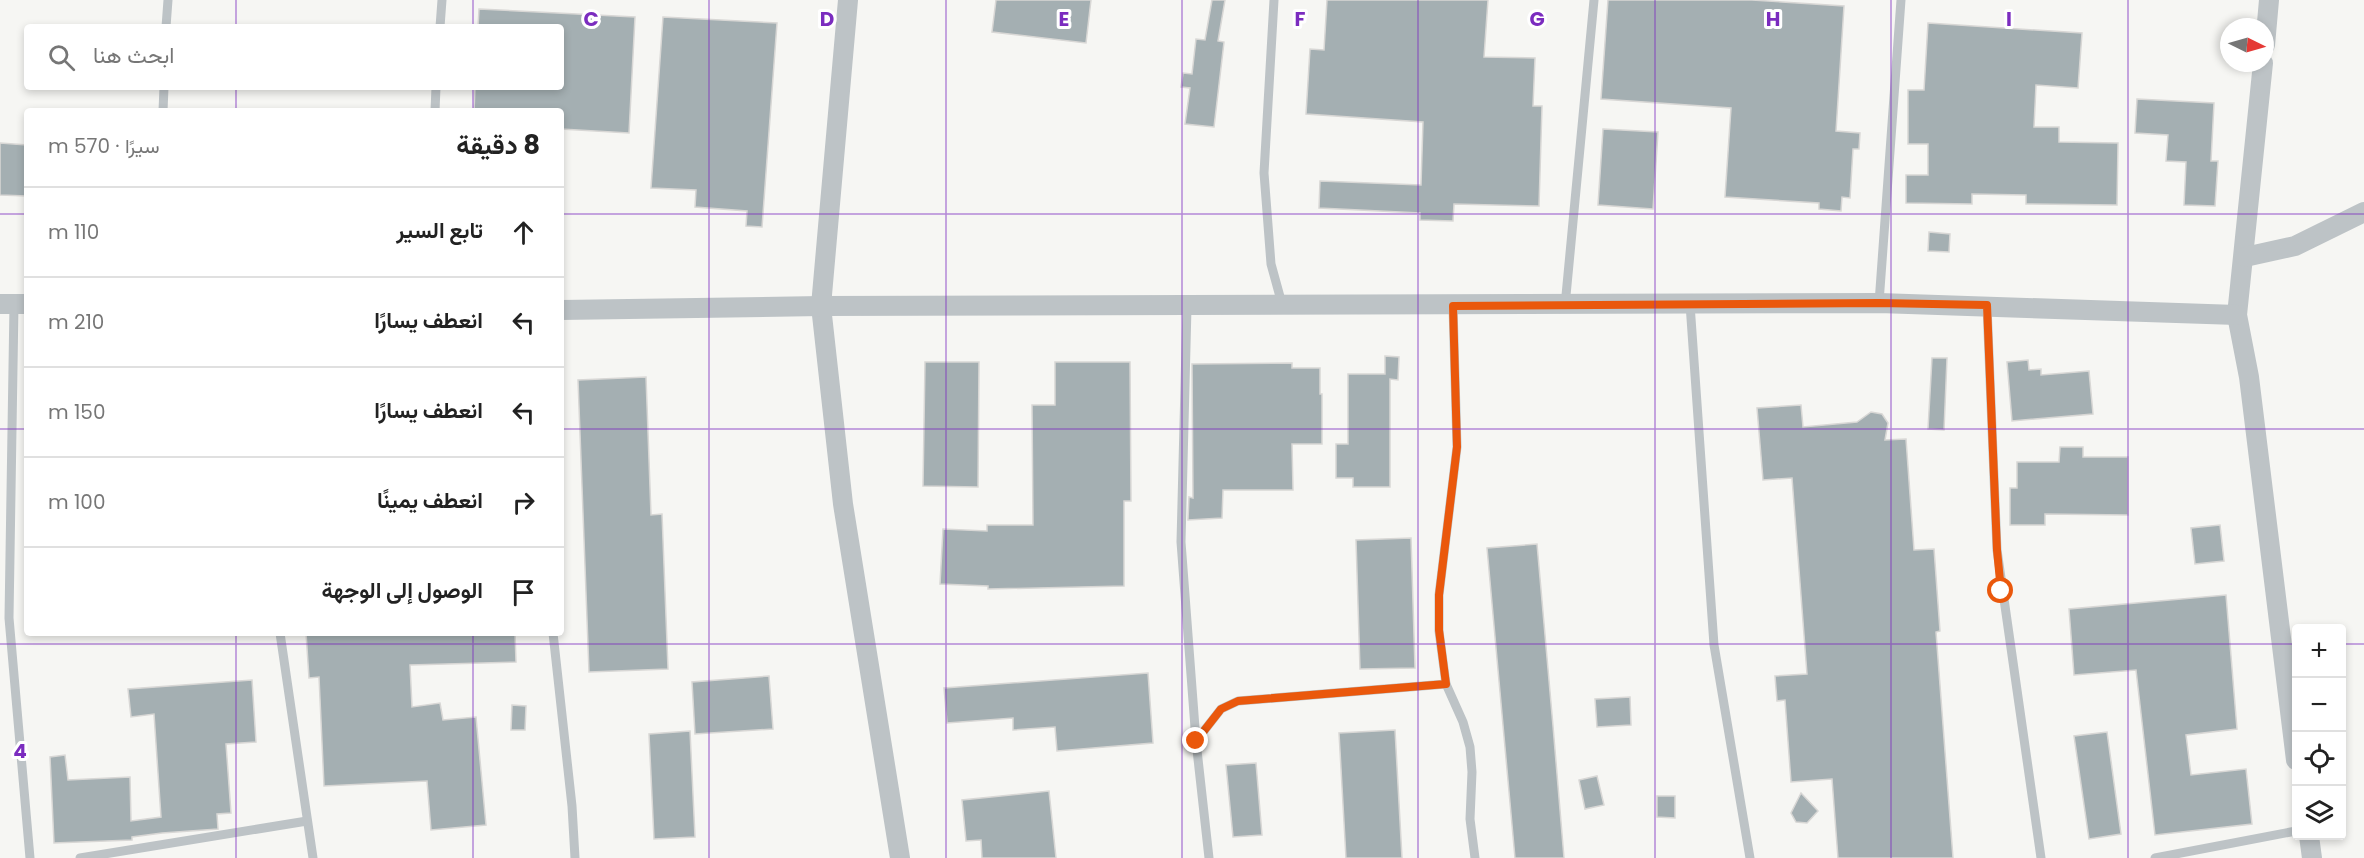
<!DOCTYPE html>
<html lang="ar">
<head>
<meta charset="utf-8">
<style>
	body { margin:0; font-family:Poppins,Vazirmatn,sans-serif; background:#f2f2f2; color:#222; direction:rtl }
	.controls { position:absolute; right:18px; bottom:18px; display:grid; overflow:hidden; border-radius:6px; box-shadow:0 3px 9px #0003 }
	.controls button { width:54px; height:54px; display:grid; place-items:center; padding:0; border:0; border-bottom:2px solid #e0e0e0; background:#fff; color:#222; font:30px sans-serif }
	.compass { position:absolute; left:2220px; top:18px; width:54px; height:54px; border-radius:50%; background:#fff; box-shadow:0 3px 9px #0003; rotate:95deg }
	.stop { position:absolute; width:18px; height:18px; margin:-14px; border:4px solid #ea580c; border-radius:50%; background:#fff }
	.stop.end { background:#ea580c; border-color:#fff; box-shadow:0 2px 6px #0008 }
	.list { margin:0; padding:0; list-style:none }
	h2 { display:flex; justify-content:space-between; align-items:center; height:78px; margin:0; padding:0 24px; font-size:26px }
	h2 small { font-size:20px; font-weight:400; color:#767676 }
	.list li { display:grid; grid-template-columns:39px 1fr auto; gap:18px; align-items:center; box-sizing:border-box; height:90px; padding:0 24px; border-top:2px solid #e0e0e0 }
	.list b { display:block; font-size:22px; white-space:nowrap }
	.list em { font-size:20px; font-style:normal; color:#767676 }
	.icon { flex:none; width:33px; height:33px; fill:none; stroke:currentColor; stroke-width:2; stroke-linecap:round; stroke-linejoin:round }
	.map { position:relative; flex:none; width:2364px; height:858px; overflow:hidden; direction:ltr }
	.search { position:absolute; background:#fff; box-shadow:0 3px 9px #0003; left:24px; top:24px; width:540px; height:66px; display:flex; align-items:center; gap:15px; box-sizing:border-box; padding:0 21px; border-radius:6px; color:#767676; font-size:22px }
	.panel { position:absolute; background:#fff; box-shadow:0 3px 9px #0003; left:24px; top:108px; width:540px; height:528px; border-radius:6px; direction:rtl }
	.map>svg:first-child { display:block }
	.building { fill:#a4afb2; stroke:#d8d7d5; stroke-width:1.5 }
	.lines { fill:none; stroke-linecap:round; stroke-linejoin:round }
	.lane { stroke:#bdc3c6; stroke-width:9 }
	.street { stroke:#bdc3c6; stroke-width:20 }
	.route { stroke:#ea580c; stroke-width:8 }
	.grid { fill:none; stroke:#7b2cbf; stroke-width:1.5; stroke-opacity:0.55 }
	.grid-label { font-size:20px; text-anchor:middle; font-weight:bold; fill:#7b2cbf; stroke:#fff; stroke-width:6; stroke-linejoin:round; paint-order:stroke }
</style>
</head>
<body>
<div class="map">
<svg width="2364" height="858" viewBox="0 0 2364 858">
	<rect width="100%" height="100%" fill="#f6f6f3"/>
	<g class="building">
		<path d="M996,0H1091L1086,43L992,32Z"/>
		<path d="M1212,0H1225L1218,41L1224,42L1214,127L1185,124L1190,88L1181,87L1183,73L1192,74L1196,39L1205,40Z"/>
		<path d="M1327,0H1488L1484,57L1535,58L1533,106H1542L1539,206L1454,204L1453,221L1420,220V213L1319,208L1320,181L1421,185L1423,122L1306,114L1310,49L1324,50Z"/>
		<path d="M1608,0H1752L1844,6L1836,131L1860,133L1859,149H1853L1850,198L1842,197L1841,211L1819,209V203L1725,197L1731,108L1601,99Z"/>
		<path d="M479,9L635,17L629,133L561,129V111H474L475,87H561V27H478Z"/>
		<path d="M663,17L777,23L762,227L746,226L747,211L695,207L696,190L651,188Z"/>
		<path d="M1928,23L2082,33L2078,88L2036,85L2034,127H2059V142L2118,143L2117,205L2026,204V195L1972,194V204L1906,203V175H1928V144H1908V90H1924Z"/>
		<path d="M2137,99L2214,103L2211,161H2218L2215,206L2184,205L2186,162L2166,161L2168,135L2135,133Z"/>
		<path d="M1603,129L1658,132L1653,209L1598,205Z"/>
		<path d="M0,143L27,145V196L0,195Z"/>
		<path d="M1929,232L1950,234L1949,252L1928,251Z"/>
		<path d="M1385,356L1399,357L1398,380L1390,379V487H1353V478H1336V444H1348V374H1385Z"/>
		<path d="M1932,358H1947L1944,430L1928,429Z"/>
		<path d="M2028,360L2029,370L2041,369V375L2089,371L2093,414L2012,421L2007,362Z"/>
		<path d="M925,362H979L978,487L923,486Z"/>
		<path d="M1055,362H1130L1131,501H1124V586L988,589V586L940,584L943,529L987,531V525H1033L1032,405H1055Z"/>
		<path d="M1292,363V368H1320V394H1322V444H1292L1293,490H1223L1222,518L1188,520L1189,497L1193,498L1192,364Z"/>
		<path d="M646,377L651,515L662,514L668,669L589,672L578,380Z"/>
		<path d="M1801,405L1803,427L1857,422L1871,412L1882,414L1888,423L1885,440L1906,439L1914,550L1934,549L1940,631L1936,632L1953,858H1838L1832,779L1791,782L1785,700L1777,701L1775,676L1807,674L1792,478L1763,480L1757,408Z"/>
		<path d="M2060,447H2083V457H2128V515L2045,514V525H2010V488H2017V462H2059Z"/>
		<path d="M2220,525L2224,561L2195,564L2191,528Z"/>
		<path d="M1411,538L1415,668L1360,669L1356,540Z"/>
		<path d="M1537,544L1553,726L1564,858H1515L1487,548Z"/>
		<path d="M2226,595L2237,729L2186,735L2191,775L2246,769L2252,824L2155,835L2136,670L2074,675L2069,609Z"/>
		<path d="M306,633H515L516,662L410,665L412,707L440,703L443,720L476,717L486,825L431,830L427,781L324,786L319,677L309,678Z"/>
		<path d="M1148,673L1153,743L1057,751L1055,727L1013,730V718L947,723L944,688Z"/>
		<path d="M769,676L773,729L695,734L692,682Z"/>
		<path d="M252,680L256,742L226,744L231,813L217,814L218,829L162,833L132,837V840L54,843L50,757L65,755L68,780L130,777L131,821L161,817L154,714L131,717L128,689Z"/>
		<path d="M1630,697L1631,725L1597,727L1595,699Z"/>
		<path d="M512,705L526,706L525,730H511Z"/>
		<path d="M1395,730L1402,858H1346L1339,733Z"/>
		<path d="M690,731L695,837L654,839L649,734Z"/>
		<path d="M2107,732L2121,834L2089,839L2074,736Z"/>
		<path d="M1256,763L1262,835L1233,837L1226,765Z"/>
		<path d="M1597,776L1604,805L1585,809L1579,780Z"/>
		<path d="M1049,791L1056,858H982L981,840L966,841L962,800Z"/>
		<path d="M1801,793L1818,811L1807,823L1796,822L1791,813Z"/>
		<path d="M1657,796H1675V818L1657,817Z"/>
	</g>
	<g class="lines">
		<g class="lane">
			<path d="M1274,0L1264,173L1271,264L1282,304"/>
			<path d="M166,27L168,0"/>
			<path d="M440,27L442,0"/>
			<path d="M163,111L164,87"/>
			<path d="M435,111L436,87"/>
			<path d="M1879,303L1901,0"/>
			<path d="M14,304L9,618L30,858"/>
			<path d="M1690,304L1714,645L1750,858"/>
			<path d="M1453,306L1457,447L1439,595V631L1446,684L1463,722L1470,747L1472,772L1470,819L1475,858"/>
			<path d="M1565,306L1594,0"/>
			<path d="M1987,306L1997,550L2041,858"/>
			<path d="M1187,307L1181,542L1196,741L1209,858"/>
			<path d="M280,633L313,858"/>
			<path d="M553,633L572,806L575,858"/>
			<path d="M1196,741L1221,709L1238,701L1446,684"/>
			<path d="M80,858L307,821"/>
			<path d="M2155,858L2296,831"/>
		</g>
		<g class="street">
			<path d="M848,0L821,306L843,504L900,858"/>
			<path d="M2265,45L2269,0"/>
			<path d="M2263,63L2237,315L2249,377L2296,760"/>
			<path d="M2245,257L2295,246L2364,212"/>
			<path d="M0,304H27"/>
			<path d="M561,310L821,306L1879,303L2237,315"/>
			<path d="M2309,836L2312,858"/>
		</g>
	</g>
	<g class="lines">
		<path class="route" d="M1196,741L1221,709L1238,701L1446,684L1439,630V595L1457,447L1453,306L1879,303L1987,305L1997,550L2001,591"/>
	</g>
	<path class="grid" d="M236,0V27M473,0V27M709,0V858M946,0V858M1182,0V858M1418,0V858M1655,0V858M1891,0V858M2128,0V858M236,87V111M473,87V111M0,214H27M561,214H2364M0,429H27M561,429H2364M236,633V858M473,633V858M0,644H2296M2342,644H2364"/>
	<g class="grid-label">
		<text x="591" y="26">C</text>
		<text x="827" y="26">D</text>
		<text x="1064" y="26">E</text>
		<text x="1300" y="26">F</text>
		<text x="1537" y="26">G</text>
		<text x="1773" y="26">H</text>
		<text x="2009" y="26">I</text>
		<text x="20" y="758">4</text>
	</g>
</svg>
<div class="controls">
<button>+</button>
<button>−</button>
<button><svg class="icon" aria-label="locate" viewBox="0 0 24 24"><circle cx="12" cy="12" r="6"/><path d="M12 2v4M12 18v4M2 12h4M18 12h4"/></svg></button>
<button><svg class="icon" aria-label="layers" viewBox="0 0 24 24"><path d="M12 4l9 5-9 5-9-5zM3 14l9 5 9-5"/></svg></button>
</div>
<svg class="compass" viewBox="-18 -18 36 36"><path d="M0-13l5 13h-10z" fill="#e53935"/><path d="M0 13l5-13h-10z" fill="#767676"/></svg>
<div class="stop" style="left:2001px;top:591px"></div>
<div class="stop end" style="left:1196px;top:741px"></div>
<div class="search"><svg class="icon" aria-label="search" viewBox="0 0 24 24"><circle cx="10" cy="10" r="6"/><path d="M15 15l6 6"/></svg>ابحث هنا</div>
<section class="panel">
<h2>8 دقيقة<small>سيرًا · 570 m</small></h2>
<ul class="list">
<li><svg class="icon" aria-label="ahead" viewBox="0 0 24 24"><path d="M12 20V5M6 11l6-6 6 6"/></svg><div><b>تابع السير</b></div><em>110 m</em></li>
<li><svg class="icon" aria-label="left" viewBox="0 0 24 24"><path d="M17 20v-9H6M10 6l-5 5 5 5"/></svg><div><b>انعطف يسارًا</b></div><em>210 m</em></li>
<li><svg class="icon" aria-label="left" viewBox="0 0 24 24"><path d="M17 20v-9H6M10 6l-5 5 5 5"/></svg><div><b>انعطف يسارًا</b></div><em>150 m</em></li>
<li><svg class="icon" aria-label="right" viewBox="0 0 24 24"><path d="M7 20v-9h11M14 6l5 5-5 5"/></svg><div><b>انعطف يمينًا</b></div><em>100 m</em></li>
<li><svg class="icon" aria-label="arrive" viewBox="0 0 24 24"><path d="M6 21V4h12l-3 4 3 4H6"/></svg><div><b>الوصول إلى الوجهة</b></div></li>
</ul>
</section>
</div>
</body>
</html>
